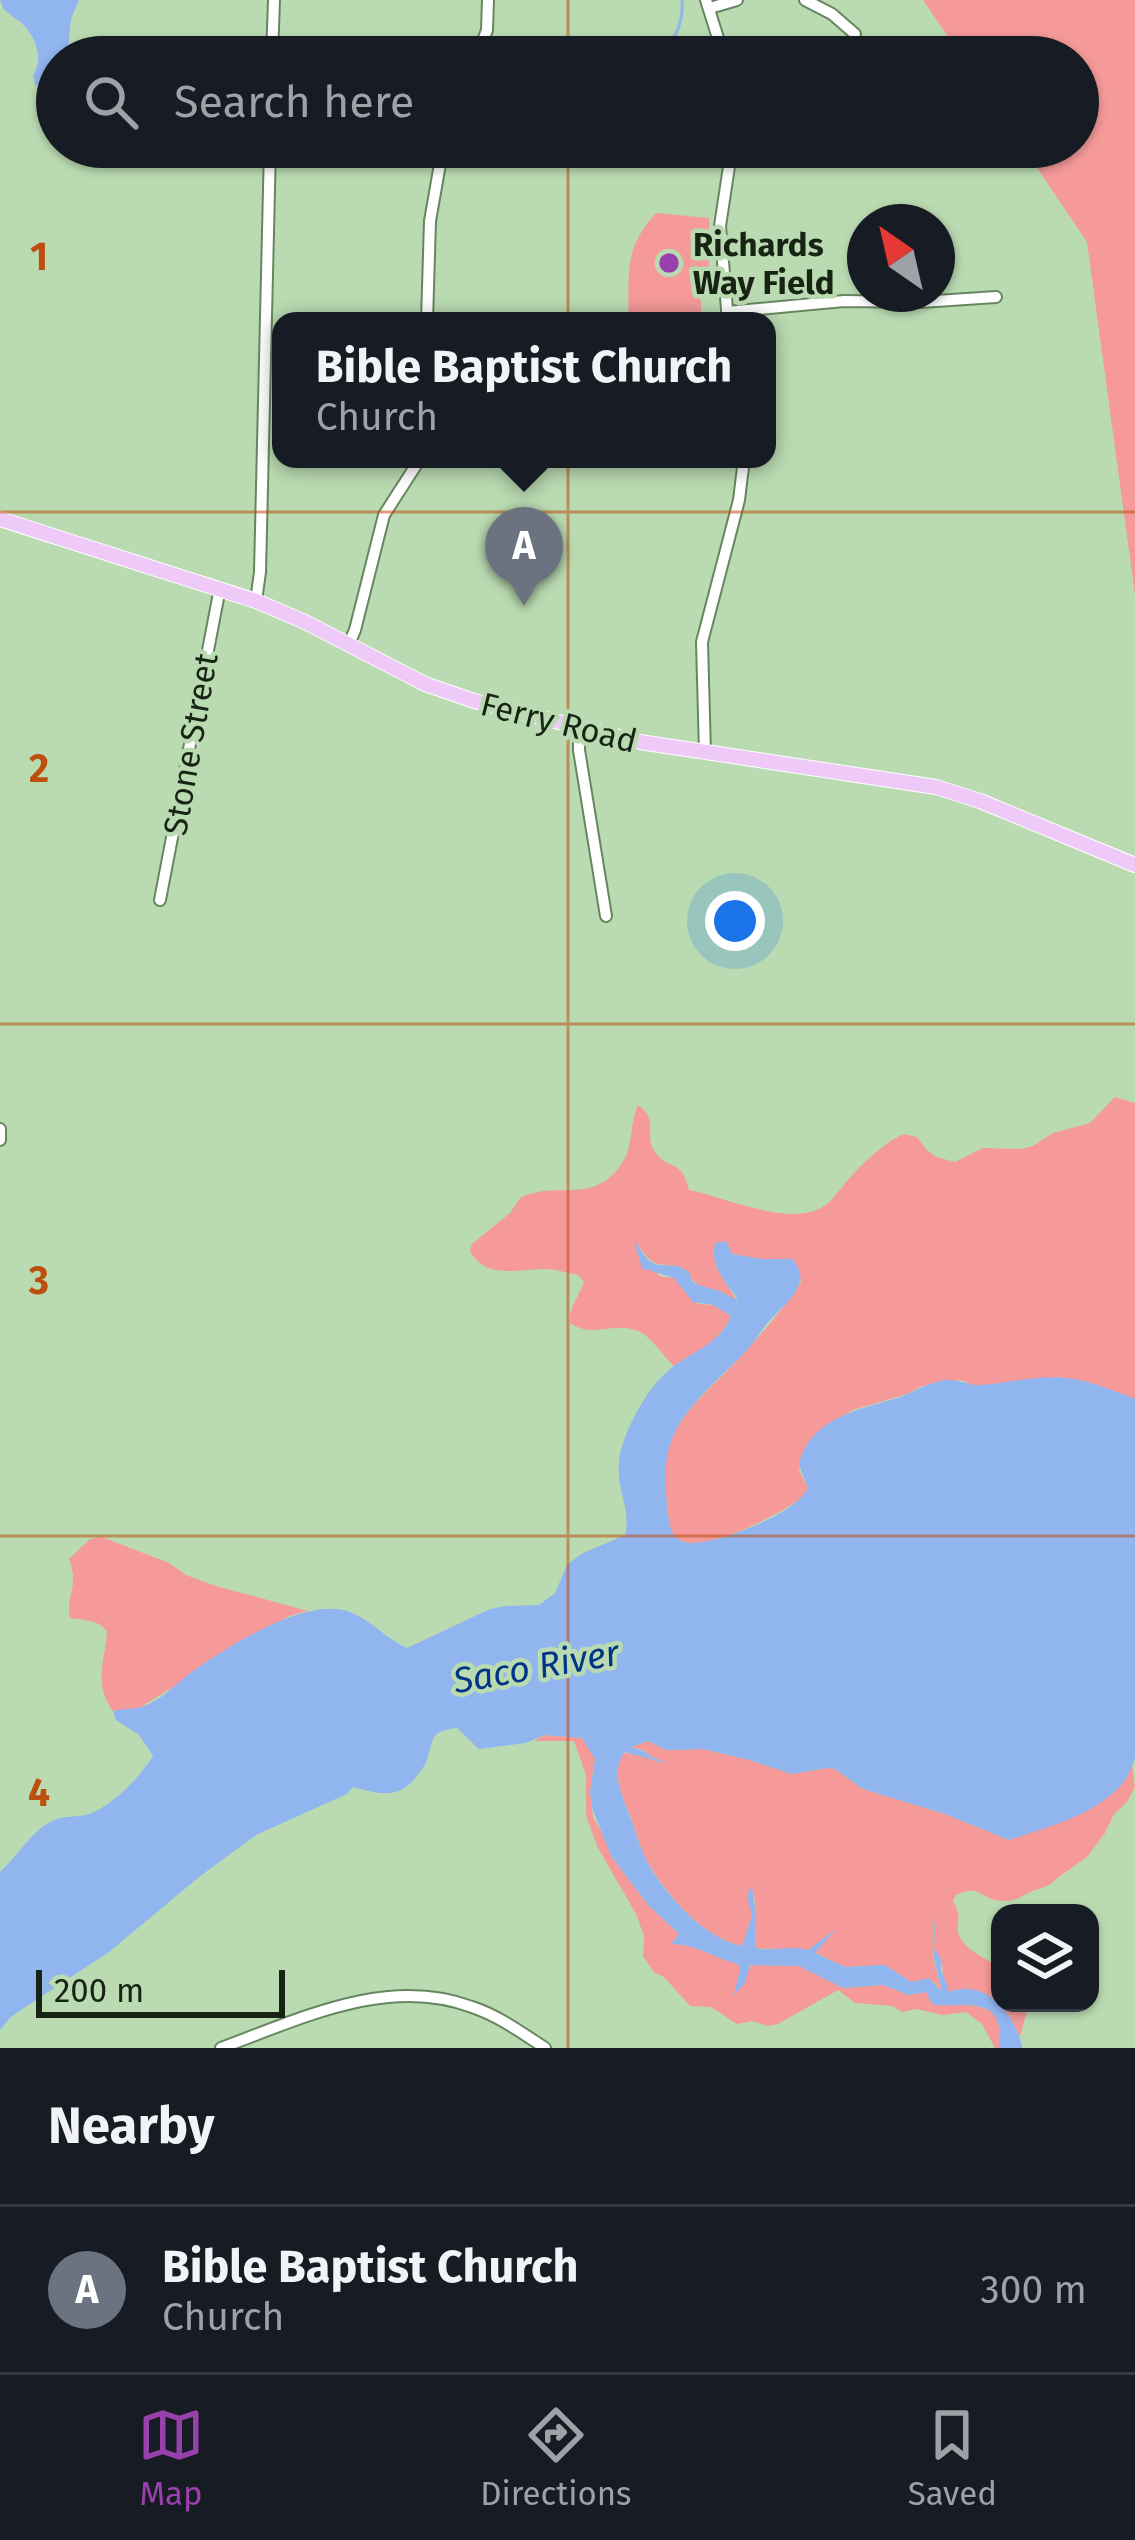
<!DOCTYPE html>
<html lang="en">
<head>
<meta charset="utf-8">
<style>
	body { margin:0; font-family:"Fira Sans",sans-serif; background:#20242c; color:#f1f3f6 }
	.controls { position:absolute; right:36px; bottom:36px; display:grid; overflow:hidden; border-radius:24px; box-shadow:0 3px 9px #0004 }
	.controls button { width:108px; height:108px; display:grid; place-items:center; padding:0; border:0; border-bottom:3px solid #363941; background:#171b24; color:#f1f3f6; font:60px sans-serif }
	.compass { position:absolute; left:847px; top:204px; width:108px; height:108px; border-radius:50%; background:#171b24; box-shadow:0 3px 9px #0004; rotate:326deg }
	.scale { position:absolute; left:36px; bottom:30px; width:249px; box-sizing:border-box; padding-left:12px; border:6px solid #172414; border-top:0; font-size:33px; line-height:42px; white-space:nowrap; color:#172414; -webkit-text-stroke:9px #badbb2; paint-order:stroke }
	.you { position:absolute; left:735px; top:921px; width:42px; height:42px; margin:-30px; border:9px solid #fff; border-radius:50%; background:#1a73e8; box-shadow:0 0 0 18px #1a73e833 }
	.badge { display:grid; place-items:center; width:78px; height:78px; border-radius:50%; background:#9840ac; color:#fff; font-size:39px; font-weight:700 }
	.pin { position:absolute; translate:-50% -99px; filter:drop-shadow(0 3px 6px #0008) }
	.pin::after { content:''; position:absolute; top:63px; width:42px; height:36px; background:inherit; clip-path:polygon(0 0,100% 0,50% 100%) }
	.popup { position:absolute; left:272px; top:312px; width:504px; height:156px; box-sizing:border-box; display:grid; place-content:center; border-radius:24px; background:#171b24; filter:drop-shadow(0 3px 9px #0005); font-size:39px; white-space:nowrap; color:#9ea1a6 }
	.popup b { font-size:45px; color:#f1f3f6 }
	.popup::after { content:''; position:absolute; left:50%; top:100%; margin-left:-24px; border:24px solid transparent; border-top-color:#171b24 }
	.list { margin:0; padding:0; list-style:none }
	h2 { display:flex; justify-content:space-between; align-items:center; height:156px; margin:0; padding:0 48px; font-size:51px }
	h2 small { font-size:39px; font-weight:400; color:#9ea1a6 }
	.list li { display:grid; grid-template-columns:78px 1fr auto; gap:36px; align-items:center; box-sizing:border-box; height:168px; padding:0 48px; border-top:3px solid #363941 }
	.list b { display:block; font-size:45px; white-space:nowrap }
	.list p { margin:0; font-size:39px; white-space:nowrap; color:#9ea1a6 }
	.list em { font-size:39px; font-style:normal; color:#9ea1a6 }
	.icon { flex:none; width:66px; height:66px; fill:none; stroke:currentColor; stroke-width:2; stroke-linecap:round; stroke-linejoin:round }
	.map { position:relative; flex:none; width:1135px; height:2048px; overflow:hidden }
	.search { position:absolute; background:#171b24; box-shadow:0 3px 9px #0004; left:36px; right:36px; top:36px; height:132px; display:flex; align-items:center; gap:30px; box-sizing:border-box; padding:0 42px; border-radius:66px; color:#9ea1a6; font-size:45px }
	.sheet { height:324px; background:#171b24 }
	nav { display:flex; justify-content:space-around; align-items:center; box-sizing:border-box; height:168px; border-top:3px solid #363941; background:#171b24; font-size:33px; color:#9ea1a6 }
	nav a { display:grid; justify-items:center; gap:6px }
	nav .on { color:#9840ac }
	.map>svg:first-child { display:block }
	.green { fill:#f59999 }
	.water { fill:#91b5ef }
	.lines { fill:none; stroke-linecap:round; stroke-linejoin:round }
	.stream { stroke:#91b5ef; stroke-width:3 }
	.minor-casing { stroke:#678660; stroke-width:14 }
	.major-casing { stroke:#fff; stroke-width:16 }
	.minor { stroke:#fff; stroke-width:10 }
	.major { stroke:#efcaf8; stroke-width:14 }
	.grid { fill:none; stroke:#be4e0e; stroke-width:3; stroke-opacity:0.55 }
	.poi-dot { fill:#9840ac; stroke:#badbb2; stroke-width:4.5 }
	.labels { text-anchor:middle; stroke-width:9; stroke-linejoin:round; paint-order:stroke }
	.poi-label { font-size:33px; font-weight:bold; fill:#172414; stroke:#badbb2; text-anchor:start }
	.street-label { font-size:33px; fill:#172414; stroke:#badbb2 }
	.water-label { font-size:36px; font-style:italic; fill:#003487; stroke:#badbb2 }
	.grid-label { font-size:39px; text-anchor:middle; font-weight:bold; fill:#be4e0e; stroke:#badbb2; stroke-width:9; stroke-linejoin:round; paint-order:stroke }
</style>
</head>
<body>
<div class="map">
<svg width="1135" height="2048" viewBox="0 0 1135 2048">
	<rect width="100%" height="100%" fill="#badbb2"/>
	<g class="green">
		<path d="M923,0H1135V595L1087,242L1023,147H1078V57H962Z"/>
		<path d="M656,213L709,218V272L699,277L702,321H628C630,273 622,251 656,213Z"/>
		<path d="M1115,1097L1135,1103V1399L1061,1377L976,1386L961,1380L922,1386L907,1394L853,1410L831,1422L812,1440L799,1470L808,1488L805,1496C781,1513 715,1549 685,1542C670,1539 669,1526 668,1513C664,1486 662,1457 675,1431C688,1407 711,1387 730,1368C755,1341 781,1313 801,1282L793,1259L763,1260L732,1254L716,1267L737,1301L698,1285L679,1266C648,1264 654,1264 635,1242L659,1276L674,1278L698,1304L713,1305L731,1316C722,1339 697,1355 674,1366C663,1356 651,1336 638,1331C615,1321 593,1339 570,1323C568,1308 579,1297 584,1282L578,1275C568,1273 558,1270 549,1269C521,1268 486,1281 470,1251L472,1244L510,1213L520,1198C557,1179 595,1208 624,1160C633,1144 630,1122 638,1105C660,1121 643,1134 655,1152C669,1172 681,1157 689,1190C727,1197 803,1235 833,1198C855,1171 873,1150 903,1134L917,1137L926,1149L936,1157L955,1162L983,1148L1020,1149L1033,1146L1053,1133L1090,1123Z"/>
		<path d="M102,1537L169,1563L186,1575L216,1586L308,1611L289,1616L139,1708L113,1711C93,1684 105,1661 107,1632C101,1620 82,1620 70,1618C65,1596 80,1586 69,1559L90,1539Z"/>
		<path d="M544,1735L582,1738L595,1758L590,1792L593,1817L609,1846L611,1856L649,1906L679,1934L672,1944C696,1943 715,1958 738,1964L740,1969L736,1993L751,1965L799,1966L843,1988L883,1985L909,1995L926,1992C946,2015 995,1992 1000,2028C1001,2035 999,2041 999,2048H995L982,2024L966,2012L943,2015L916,2009L902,2012L892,2006L855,2003L838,1990L778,2024L768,2026L752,2021L737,2024L711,2007L690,2006L664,1977L654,1972L643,1956L644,1936L636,1914L598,1848L586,1816V1775L574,1741H534Z"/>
		<path d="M648,1741L666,1750L703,1749L750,1760L791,1774L827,1768L835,1769L863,1789L945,1814L1009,1840C1053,1823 1113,1811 1132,1764L1135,1787L1127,1802L1114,1814L1105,1833L1087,1857L1056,1879C1048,1888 1041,1887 1030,1892C1021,1897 1013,1902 1002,1901C979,1900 982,1883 956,1895L953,1901C963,1920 956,1917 958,1932C961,1948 987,1960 1000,1966V2003H1029L1020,2037L1009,2015L959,1989L946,1993L948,1988L943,1979L942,1962L934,1948L935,1924C930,1944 934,1969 942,1988L940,1990L934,1982H911L885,1965L845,1967L814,1952L828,1936C821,1940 817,1946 810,1949C806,1950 761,1949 755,1948L756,1917L754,1894L748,1897L752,1916L742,1946C704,1938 671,1899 651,1868C640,1852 637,1833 630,1815C621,1794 612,1776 622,1753C638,1753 651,1760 666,1763L648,1755L646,1751L631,1747Z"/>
	</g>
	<g class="water">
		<path d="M0,0H79L71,19L68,51L57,57V91L35,85L33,75C45,58 35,34 19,21C9,13 4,13 0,0Z"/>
		<path d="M634,1241L649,1261L658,1265L679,1266L689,1272L692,1281L698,1285L720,1291L736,1300L737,1298C725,1282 709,1264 715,1243L726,1241L732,1254L762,1259H793C798,1267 803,1275 799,1284C794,1299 780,1309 770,1320C762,1329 756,1340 748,1349C724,1375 691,1400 675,1432C662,1459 665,1486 668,1514C670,1531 674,1544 695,1543C723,1541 796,1514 808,1488C804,1475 796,1467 802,1454C819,1414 868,1408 903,1396C917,1390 930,1382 946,1380C959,1379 970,1386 982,1385C1009,1383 1037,1375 1065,1378C1089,1380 1112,1390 1135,1399V1759C1131,1768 1128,1777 1122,1784C1094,1816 1047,1827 1009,1840L945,1814L863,1789L835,1769L827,1768L791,1774L750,1760L703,1749L666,1750L648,1741L631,1747L646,1752L648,1755L668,1764L625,1752C610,1771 621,1793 629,1814C636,1832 640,1850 650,1867C669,1898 705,1939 742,1946L752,1916L747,1897L752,1885L756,1917L755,1948C773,1952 790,1945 808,1950L836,1929L815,1953L845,1967L885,1965L911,1982L929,1978L940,1990L942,1988C934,1966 930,1943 935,1919L934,1948L942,1961L941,1970L948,1987L947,1992C951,1991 963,1988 968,1989C996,1990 1018,2023 1022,2048H999C999,2041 1001,2034 999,2027C994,1997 957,2007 937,2005L932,2004L926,1992L909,1995L883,1985L843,1988L799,1966L750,1965L745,1983L734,1995L740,1969L738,1964C714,1958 696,1944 671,1944L679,1934L649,1906L611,1856L592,1808L590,1792L595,1759L582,1738L544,1735L526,1743L479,1749L457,1728C429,1731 434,1739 427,1760C427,1763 418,1774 416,1777C398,1800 379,1794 353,1787L347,1794L256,1835L199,1877L109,1952L24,2008L11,2017L0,2030V1872C17,1857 33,1829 54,1820C66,1815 80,1818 92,1813C116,1802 139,1778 153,1756L139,1735L116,1720L113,1711C122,1709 133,1709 141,1707C162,1701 178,1681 196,1669C231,1645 300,1601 343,1610C368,1616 384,1638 407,1648L490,1609L506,1606L539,1605L555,1593L567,1565L581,1554L625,1535C633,1505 609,1482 623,1443C631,1419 649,1387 668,1371C689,1352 720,1345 731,1316L713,1305L693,1302L674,1278L642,1268Z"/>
	</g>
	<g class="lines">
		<path class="stream" d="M655,57C674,45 684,23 682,0"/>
		<g class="minor-casing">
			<g id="minor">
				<path d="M706,0L724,57"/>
				<path d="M805,0L832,14L855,34"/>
				<path d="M710,8L737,0"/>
				<path d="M272,57L274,0"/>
				<path d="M477,57L487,30L488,0"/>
				<path d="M727,312L844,301L921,302L996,297"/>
				<path d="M427,321L430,221L443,147"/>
				<path d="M728,321L720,226L732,147"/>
				<path d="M256,601L260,572L270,147"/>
				<path d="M349,644L355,630L384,515L420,459"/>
				<path d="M579,728V750L606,916"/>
				<path d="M705,753L702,642L739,500L744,459"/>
				<path d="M160,900L220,588"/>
				<path d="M0,1129V1140"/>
				<path d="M221,2048C300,2019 388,1975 472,2007C499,2016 522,2033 545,2048"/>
			</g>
		</g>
		<g class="major-casing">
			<path id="major" d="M0,519L256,601L305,622L425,684L474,701L640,742L936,787L980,801L1135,865"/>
		</g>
		<use href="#minor" class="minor"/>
		<use href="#major" class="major"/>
	</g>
	<path class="grid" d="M568,0V57M568,147V2048M0,512H1135M0,1024H1135M0,1536H1135"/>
	<circle class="poi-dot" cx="669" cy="263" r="12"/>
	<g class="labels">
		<g class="poi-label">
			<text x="693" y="256">Richards<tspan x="693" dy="38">Way Field</tspan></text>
		</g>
		<g class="street-label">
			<text transform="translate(559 722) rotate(14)" y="12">Ferry Road</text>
			<text transform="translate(190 744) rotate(-80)" y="12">Stone Street</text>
		</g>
		<g class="water-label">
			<text transform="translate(536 1666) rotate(-10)" y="13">Saco River</text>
		</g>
	</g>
	<g class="grid-label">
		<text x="39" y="270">1</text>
		<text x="39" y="782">2</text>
		<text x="39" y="1294">3</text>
		<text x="39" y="1806">4</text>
	</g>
</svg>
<div class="controls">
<button><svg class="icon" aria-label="layers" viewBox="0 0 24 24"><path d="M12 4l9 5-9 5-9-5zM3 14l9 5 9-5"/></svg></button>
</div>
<svg class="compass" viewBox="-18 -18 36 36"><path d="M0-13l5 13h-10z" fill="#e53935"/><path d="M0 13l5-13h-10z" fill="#9ea1a6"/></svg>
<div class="scale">200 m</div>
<div class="you"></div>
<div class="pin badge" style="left:524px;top:606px;background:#6b7280">A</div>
<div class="popup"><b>Bible Baptist Church</b>Church</div>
<div class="search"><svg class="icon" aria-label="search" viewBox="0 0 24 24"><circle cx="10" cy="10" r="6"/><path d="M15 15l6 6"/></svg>Search here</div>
</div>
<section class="sheet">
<h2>Nearby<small></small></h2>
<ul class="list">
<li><span class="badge" style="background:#6b7280">A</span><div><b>Bible Baptist Church</b><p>Church</p></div><em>300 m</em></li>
</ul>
</section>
<nav>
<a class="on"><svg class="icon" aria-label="map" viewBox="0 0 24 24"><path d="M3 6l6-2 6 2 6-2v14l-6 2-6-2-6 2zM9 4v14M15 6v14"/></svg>Map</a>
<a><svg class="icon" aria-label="directions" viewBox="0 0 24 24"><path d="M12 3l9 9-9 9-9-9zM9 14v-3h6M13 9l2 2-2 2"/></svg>Directions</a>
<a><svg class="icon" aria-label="saved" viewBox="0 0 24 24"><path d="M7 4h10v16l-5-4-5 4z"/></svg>Saved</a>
</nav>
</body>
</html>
